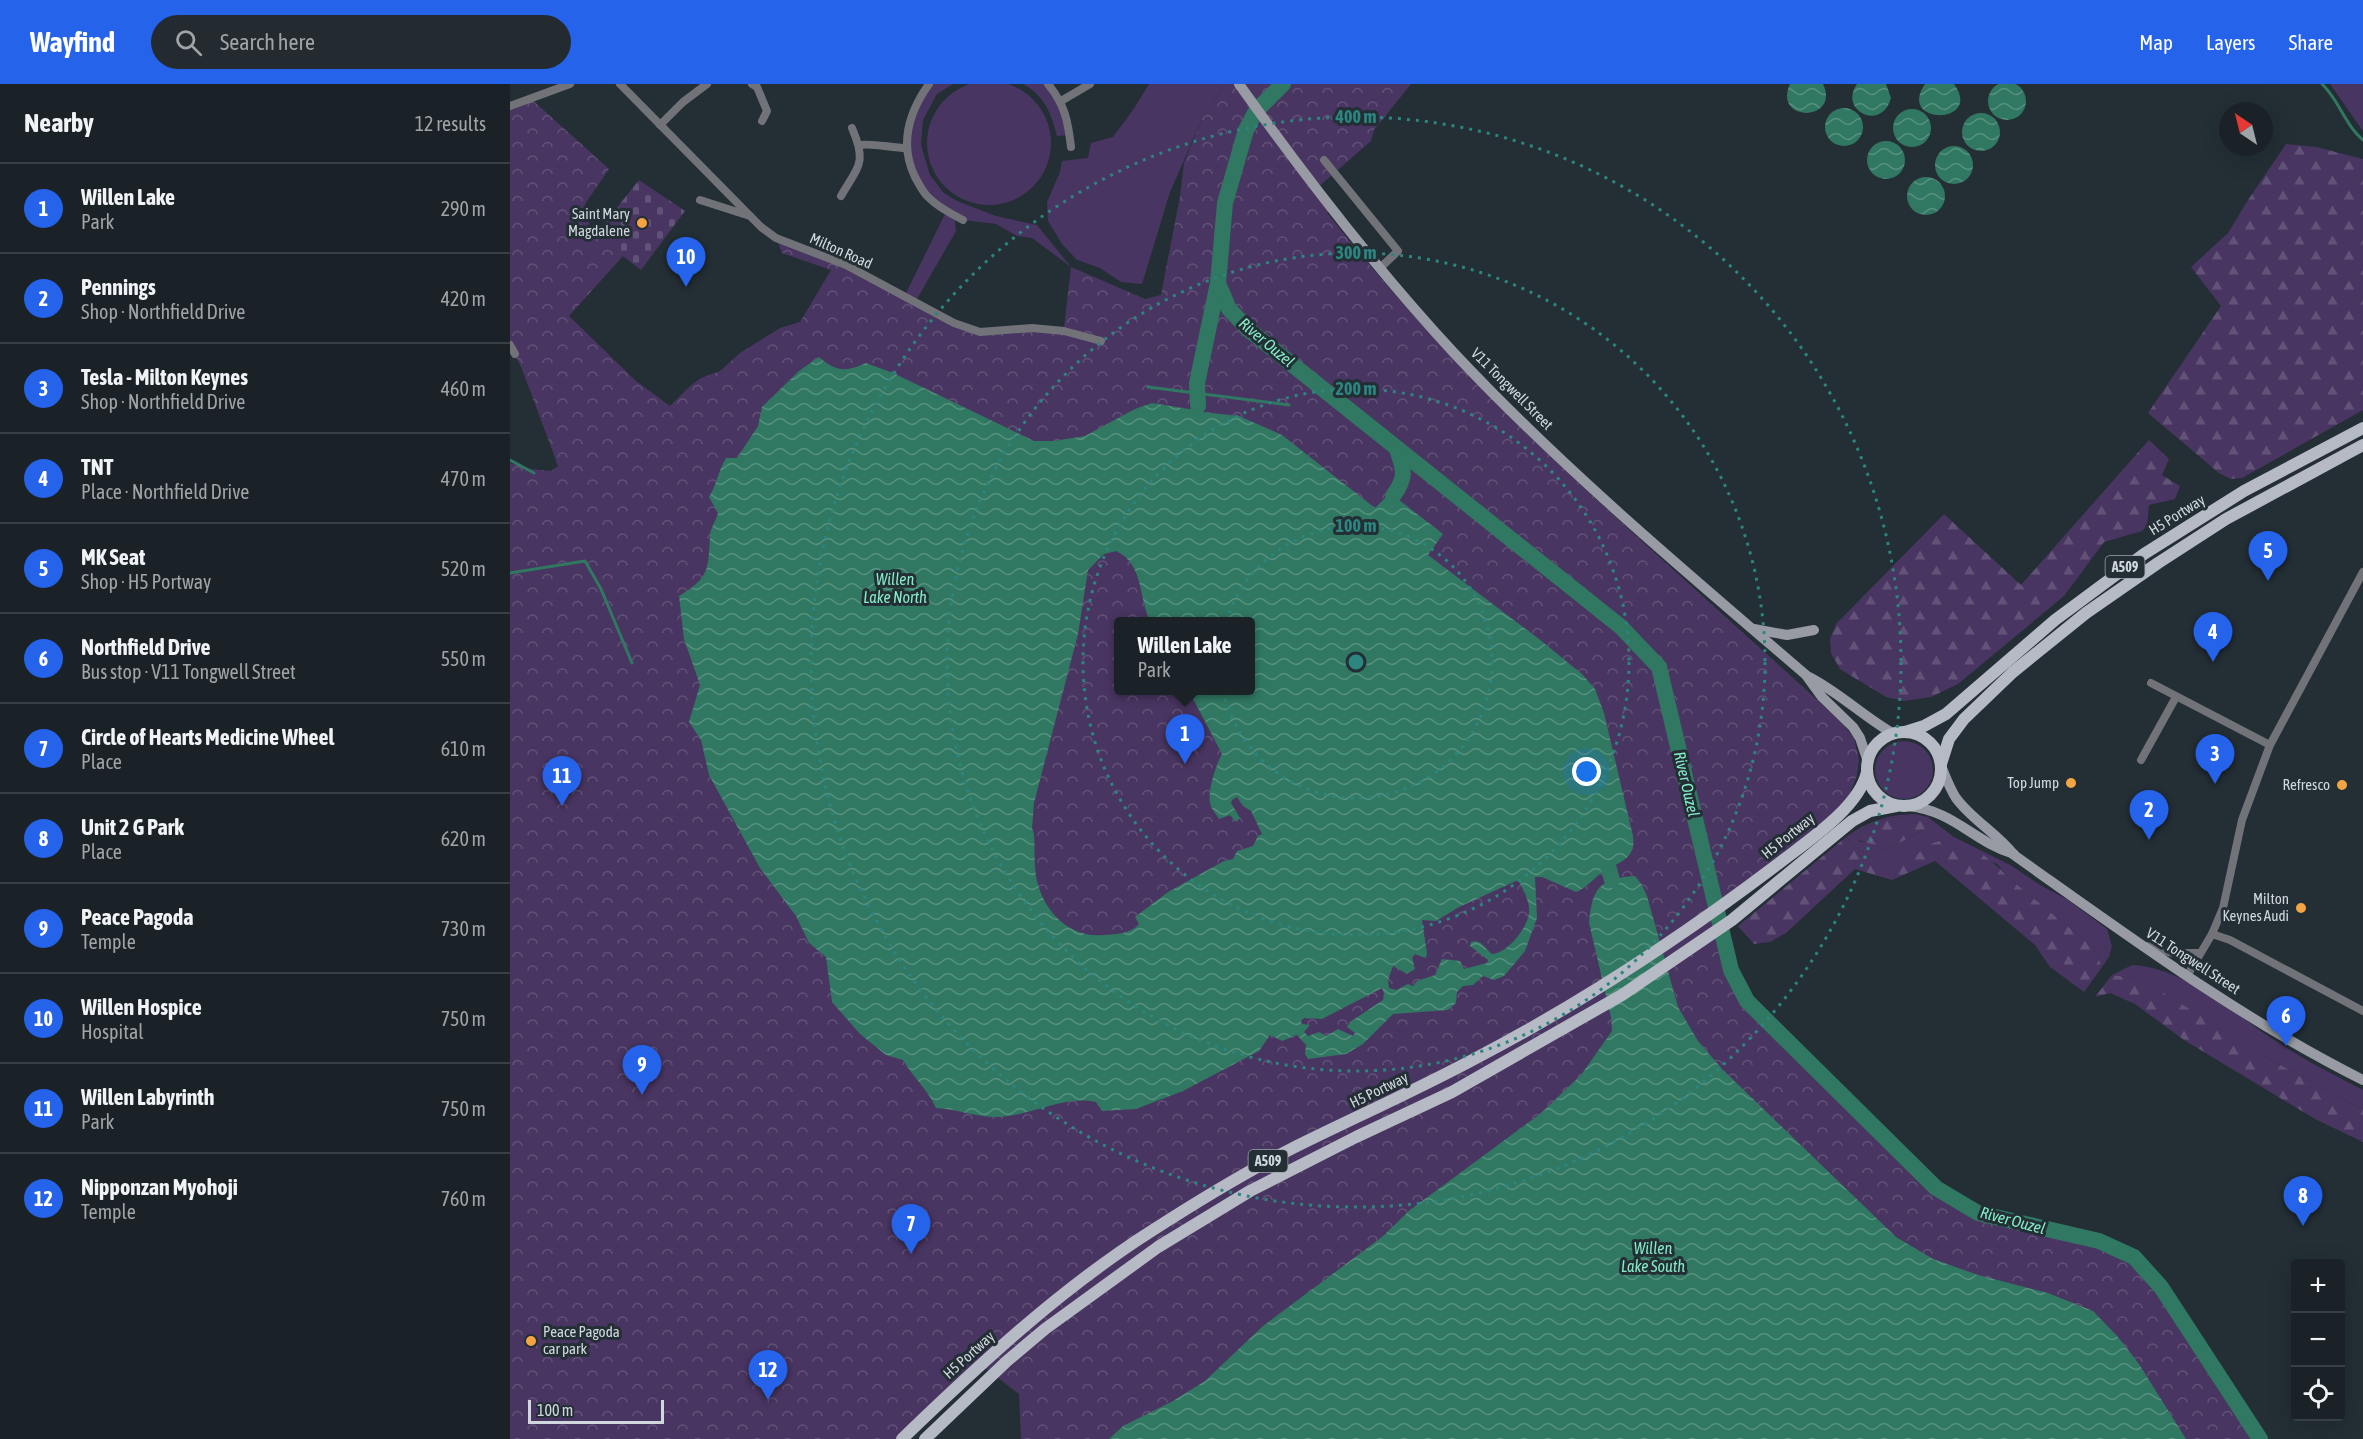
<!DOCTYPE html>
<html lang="en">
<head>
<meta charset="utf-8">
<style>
	body { margin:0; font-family:"Asap Condensed",sans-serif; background:#232a30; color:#f1f3f6 }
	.controls { position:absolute; right:18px; bottom:18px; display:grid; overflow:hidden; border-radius:6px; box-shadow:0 6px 24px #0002 }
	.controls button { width:54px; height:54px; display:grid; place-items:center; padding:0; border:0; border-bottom:2px solid #383f45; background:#1a2228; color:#f1f3f6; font:30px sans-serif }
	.compass { position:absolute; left:1709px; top:18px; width:54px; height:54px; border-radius:50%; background:#1a2228; box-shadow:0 6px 24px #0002; rotate:325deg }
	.scale { position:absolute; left:18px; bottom:15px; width:136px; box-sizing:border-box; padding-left:6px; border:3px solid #d1d8dd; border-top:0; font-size:16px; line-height:21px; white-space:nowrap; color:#d1d8dd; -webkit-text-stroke:4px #232e35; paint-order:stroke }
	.you { position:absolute; left:1077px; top:688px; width:21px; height:21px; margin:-15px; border:4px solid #fff; border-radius:50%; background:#1a73e8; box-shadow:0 0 0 9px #1a73e833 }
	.badge { display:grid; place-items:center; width:39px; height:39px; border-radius:50%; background:#2563eb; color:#fff; font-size:20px; font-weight:700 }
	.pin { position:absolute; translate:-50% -50px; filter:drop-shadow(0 2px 3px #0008) }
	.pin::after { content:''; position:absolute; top:32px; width:21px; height:18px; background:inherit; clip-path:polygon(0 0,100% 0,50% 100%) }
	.popup { position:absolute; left:604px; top:533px; width:141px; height:78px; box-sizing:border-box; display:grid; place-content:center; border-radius:6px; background:#1a2228; filter:drop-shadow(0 2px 4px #0005); font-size:20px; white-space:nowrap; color:#9fa4a8 }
	.popup b { font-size:22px; color:#f1f3f6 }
	.popup::after { content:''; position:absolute; left:50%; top:100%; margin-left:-12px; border:12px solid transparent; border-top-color:#1a2228 }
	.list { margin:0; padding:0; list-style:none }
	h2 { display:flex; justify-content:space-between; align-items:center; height:78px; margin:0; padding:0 24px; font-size:26px }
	h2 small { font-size:20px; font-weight:400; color:#9fa4a8 }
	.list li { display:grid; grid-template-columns:39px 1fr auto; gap:18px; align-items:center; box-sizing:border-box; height:90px; padding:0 24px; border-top:2px solid #383f45 }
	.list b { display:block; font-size:22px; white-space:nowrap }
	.list p { margin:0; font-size:20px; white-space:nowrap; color:#9fa4a8 }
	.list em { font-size:20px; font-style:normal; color:#9fa4a8 }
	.icon { flex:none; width:33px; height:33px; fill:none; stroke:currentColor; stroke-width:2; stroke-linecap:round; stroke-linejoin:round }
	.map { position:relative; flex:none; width:1853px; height:1355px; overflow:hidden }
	header { display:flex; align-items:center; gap:36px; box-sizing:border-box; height:84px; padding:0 30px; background:#2563eb; color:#fff }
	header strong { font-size:28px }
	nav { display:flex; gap:33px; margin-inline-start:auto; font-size:21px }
	.search { width:420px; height:54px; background:#232a30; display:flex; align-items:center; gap:15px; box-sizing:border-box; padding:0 21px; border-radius:33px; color:#9fa4a8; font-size:22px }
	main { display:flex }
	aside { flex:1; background:#1a2228 }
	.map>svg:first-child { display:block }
	.grass { fill:#493561; fill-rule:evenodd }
	.forest { fill:url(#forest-firs) }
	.cemetery { fill:url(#cemetery-stones) }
	.park { fill:url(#park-crowns); fill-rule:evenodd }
	.water { fill:url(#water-waves); fill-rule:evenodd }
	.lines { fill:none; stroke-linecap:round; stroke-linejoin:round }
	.stream { stroke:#307861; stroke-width:3 }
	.river { stroke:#307861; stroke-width:16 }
	.street { stroke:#717379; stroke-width:8 }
	.secondary { stroke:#989ba4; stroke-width:10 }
	.primary { stroke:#b6bac5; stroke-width:12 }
	.ring { fill:none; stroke:#2c857f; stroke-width:3; stroke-dasharray:3 6 }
	.poi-dot { fill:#f3a443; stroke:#232e35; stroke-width:2 }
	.labels { text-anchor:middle; stroke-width:6; stroke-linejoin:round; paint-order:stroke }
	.shield { fill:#232e35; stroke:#9da5ab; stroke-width:1.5 }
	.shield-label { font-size:14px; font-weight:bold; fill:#d1d8dd }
	.poi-label { font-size:15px; fill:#d1d8dd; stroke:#232e35; text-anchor:end }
	.street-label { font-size:15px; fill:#d1d8dd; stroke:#232e35 }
	.water-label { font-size:16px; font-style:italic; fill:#84ecc8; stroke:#232e35 }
	.centre { fill:#2c857f; stroke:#232e35; stroke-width:3 }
	.ring-label { font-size:18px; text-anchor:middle; font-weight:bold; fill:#2c857f; stroke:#232e35; stroke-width:6; stroke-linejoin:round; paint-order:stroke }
</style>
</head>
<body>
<header>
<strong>Wayfind</strong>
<div class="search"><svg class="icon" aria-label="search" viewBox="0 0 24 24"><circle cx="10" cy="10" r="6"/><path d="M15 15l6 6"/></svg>Search here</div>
<nav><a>Map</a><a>Layers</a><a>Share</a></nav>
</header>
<main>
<aside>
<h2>Nearby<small>12 results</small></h2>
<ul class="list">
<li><span class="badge">1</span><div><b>Willen Lake</b><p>Park</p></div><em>290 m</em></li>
<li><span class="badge">2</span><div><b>Pennings</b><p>Shop · Northfield Drive</p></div><em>420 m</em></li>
<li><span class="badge">3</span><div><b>Tesla - Milton Keynes</b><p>Shop · Northfield Drive</p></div><em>460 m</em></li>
<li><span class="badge">4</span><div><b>TNT</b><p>Place · Northfield Drive</p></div><em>470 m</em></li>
<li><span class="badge">5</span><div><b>MK Seat</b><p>Shop · H5 Portway</p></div><em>520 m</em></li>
<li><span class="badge">6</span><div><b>Northfield Drive</b><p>Bus stop · V11 Tongwell Street</p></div><em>550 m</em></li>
<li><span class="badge">7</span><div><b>Circle of Hearts Medicine Wheel</b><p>Place</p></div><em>610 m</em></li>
<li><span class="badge">8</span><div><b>Unit 2 G Park</b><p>Place</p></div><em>620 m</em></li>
<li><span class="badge">9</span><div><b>Peace Pagoda</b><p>Temple</p></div><em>730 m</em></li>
<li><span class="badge">10</span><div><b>Willen Hospice</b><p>Hospital</p></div><em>750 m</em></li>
<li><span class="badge">11</span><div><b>Willen Labyrinth</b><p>Park</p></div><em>750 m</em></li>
<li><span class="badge">12</span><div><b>Nipponzan Myohoji</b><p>Temple</p></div><em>760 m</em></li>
</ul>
</aside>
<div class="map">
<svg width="1853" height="1355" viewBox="0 0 1853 1355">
	<defs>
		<pattern id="forest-firs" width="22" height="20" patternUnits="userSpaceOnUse" patternTransform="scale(1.5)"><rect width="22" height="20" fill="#493561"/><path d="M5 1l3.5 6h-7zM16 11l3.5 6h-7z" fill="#625277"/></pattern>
		<pattern id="cemetery-stones" width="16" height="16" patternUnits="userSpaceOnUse" patternTransform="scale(1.5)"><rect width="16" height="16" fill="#493561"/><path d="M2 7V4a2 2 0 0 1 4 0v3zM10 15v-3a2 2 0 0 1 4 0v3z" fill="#625277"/></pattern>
		<pattern id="park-crowns" width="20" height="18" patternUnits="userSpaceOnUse" patternTransform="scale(1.5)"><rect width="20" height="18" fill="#493561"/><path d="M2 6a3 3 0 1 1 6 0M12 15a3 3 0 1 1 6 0" fill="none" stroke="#625277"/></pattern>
		<pattern id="water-waves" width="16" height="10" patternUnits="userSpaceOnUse" patternTransform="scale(1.5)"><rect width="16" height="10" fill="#307861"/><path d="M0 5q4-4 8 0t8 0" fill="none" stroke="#57917f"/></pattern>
	</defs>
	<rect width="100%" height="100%" fill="#232e35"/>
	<g class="grass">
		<circle cx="479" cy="59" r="62"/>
		<path d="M419,0H443L427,10L413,36L411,61L420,91L434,109L447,117L486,132L527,141L561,183L522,154L507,152L486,140L453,136L418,113L398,76L404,25Z"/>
		<path d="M513,0H538L551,17L560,51L547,52C541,29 535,12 513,0Z"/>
		<path d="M639,0H715L692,35L660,108L632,200L611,198L590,184L567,176L552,160L538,137L537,118L550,88L552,77L578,74L581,59L603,53L623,26Z"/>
		<path d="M1820,0H1853V47Z"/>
		<path d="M435,130L445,136L446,147L407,215L396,209Z"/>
		<circle cx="1394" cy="686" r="29"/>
		<path d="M1405,730L1418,733L1444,753L1502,782L1530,801L1558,816L1597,845L1602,862L1599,873L1592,883L1583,863L1499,794L1487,780L1429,756C1419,760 1411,768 1402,774C1376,788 1353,772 1336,753C1356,738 1379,730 1405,730ZM1401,731L1414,745L1384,762L1374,765L1361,758H1351L1344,752C1360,739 1379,733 1401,731Z"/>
		<path d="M1622,881C1676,883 1728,934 1772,961C1798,978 1826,992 1853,1006V1026L1763,977L1630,895L1602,891Z"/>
	</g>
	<g class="forest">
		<path d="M1776,60L1806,63L1853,75V326L1732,394L1721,395L1709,389L1638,329L1711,222L1681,183L1718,149L1738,116Z"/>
		<path d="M1639,356L1659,375L1652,391L1670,402L1665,415L1639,421L1637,442L1632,447L1594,458L1554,512L1448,600L1421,613L1394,617L1376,613L1330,585L1321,569L1320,555L1326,540L1434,430L1511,501Z"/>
		<path d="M1401,731L1421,741L1384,762L1374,765C1362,758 1353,760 1343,752C1362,739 1378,733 1401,731Z"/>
		<path d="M1336,753C1353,772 1376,787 1401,774C1410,769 1417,760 1428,757C1451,749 1485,778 1499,794L1583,863L1592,883L1574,908L1540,883L1525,861L1425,777L1382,796L1345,785L1276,849L1260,858L1244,860L1228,842Z"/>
		<path d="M1602,891L1630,895L1644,903L1763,977L1853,1026V1058L1805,1035L1674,956L1625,920L1600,909L1585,913Z"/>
	</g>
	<path class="cemetery" d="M129,96L175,127L131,186L85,151Z"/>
	<path class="park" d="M715,0H901L864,46L861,57L806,105L821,125L817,129C884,213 956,292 1034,366C1131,459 1233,547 1331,638L1344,654L1349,676L1347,691L1333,727L1205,826L1221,886L1237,917L1426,1104L1468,1129L1589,1157L1624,1173L1651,1203L1750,1355H511L509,1310L470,1280L392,1355H0V379L21,385L41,387L48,382L12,285L0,261V22L20,14L99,85L75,120L81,148L113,172L59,232L126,297L160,322L179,303L191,294L210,287L230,269L270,244L290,238L321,186L272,169L266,154L335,181L470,248L554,244L561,183L635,215L651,211L670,112L674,79L692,35ZM609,538H741V606H609Z"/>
	<g class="water">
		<circle cx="1497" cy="17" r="19"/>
		<path d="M1280,0H1313C1331,38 1262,39 1280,0Z"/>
		<path d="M1347,0H1376L1381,14C1372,48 1328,27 1347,0Z"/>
		<path d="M1415,0H1444C1474,41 1386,42 1415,0Z"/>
		<circle cx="1334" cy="43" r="19"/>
		<circle cx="1402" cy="44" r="19"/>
		<circle cx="1471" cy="48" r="19"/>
		<circle cx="1376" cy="76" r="19"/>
		<circle cx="1444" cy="81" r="19"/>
		<circle cx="1416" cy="112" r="19"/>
		<path d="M309,273C326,288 336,288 356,279L383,289L524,357H544L575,352L625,325L642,319L685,326L688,322L692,328L729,332L772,351L865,424L880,409L933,450L918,471L1029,555L1072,590L1085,605L1094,629L1123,752C1127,778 1105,778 1089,791C1081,797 1076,804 1066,808L1032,793H1025L1027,834L1015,867L994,892L984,896L973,892L963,901L953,902L947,908L946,919L938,926L883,930L853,960L836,970L798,975L795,970L796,961L787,951L772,957L760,951L749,967L673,1007L626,1025L592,1027L586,1018C553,1011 519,1033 486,1033C466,1033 446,1025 426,1024C418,1006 403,993 393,976L376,971L350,950L322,918L316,873L299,859L286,832L250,784L199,691L191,656L179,638L190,601L174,555L169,512C201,493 198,484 200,450C201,444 206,436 208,429L199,413C207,400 208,387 216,374H227L248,342L252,323L289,287ZM606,467C634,480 628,512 640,537L741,538V606L679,607L712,670C706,681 696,709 701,722C702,726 707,731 709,735L720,731L726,738L730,734L721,719L722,716L727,713L733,722L741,727L752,750L748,752L743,762L727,767L723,775L714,777L658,808L625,833L629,840C621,850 606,850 594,851C559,855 532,826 526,792C524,779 525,764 524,750L522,744L524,719L568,550L578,486L594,470ZM1006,797H1009C1014,808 1020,817 1019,829C1017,845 997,869 982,870C975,865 971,854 961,858L960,862L978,876L977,879L954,885L950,877L932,875L925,891L907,897L903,902L898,900L886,906L879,904L878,896L883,882L897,890L905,885L902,873L904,870L916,874L917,869L912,836L926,837L949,823ZM872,904L874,909L873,916L840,938L837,943L845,949L843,952L828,945L816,952L809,948L798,952L794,948L800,941L792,940L791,937L794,934L812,935Z"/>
		<path d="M1125,792L1132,801L1137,812L1168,923L1188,957L1213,986L1386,1153L1423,1175L1468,1191L1538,1209L1583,1227L1608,1253L1629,1280L1676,1355H599L613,1342L663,1317L695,1297L753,1242L872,1153L900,1126L1030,1030L1071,991L1102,947L1101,933L1079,839C1082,805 1089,794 1125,792Z"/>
	</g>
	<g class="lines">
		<g class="stream">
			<path d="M1812,0C1829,16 1835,41 1853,56"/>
			<path d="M638,303L779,321"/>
			<path d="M0,376L24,389"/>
			<path d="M0,489L75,477L91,505L122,579"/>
		</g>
		<g class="river">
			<path d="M773,0L746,27L736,46L715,119L708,199L719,225L739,246L1111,543L1149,583L1221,886L1237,917L1426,1104L1468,1129L1589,1157L1624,1173L1651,1203L1750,1355"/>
			<path d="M688,322L687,299L708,199"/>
			<path d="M883,412C897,393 894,386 887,365"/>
			<path d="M1099,785L1102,796"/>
		</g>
		<g class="street">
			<path d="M110,0L251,143L266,154L336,181L444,239L470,248L522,244L554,247L591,257"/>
			<path d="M242,0L247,3L257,27L252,37"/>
			<path d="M419,0C399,28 389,60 405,93C409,100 412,107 418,113C427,122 441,130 453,136"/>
			<path d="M538,0C555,21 558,37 561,63"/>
			<path d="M551,17L580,0"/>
			<path d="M0,22L60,0"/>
			<path d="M150,41L173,18L197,0"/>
			<path d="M349,61C366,59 380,64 397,64"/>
			<path d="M814,76L888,167L870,184"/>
			<path d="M331,112C349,81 357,79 342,44"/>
			<path d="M190,116L240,132"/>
			<path d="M0,261L5,270"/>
			<path d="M1641,599L1760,661"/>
			<path d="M1631,676L1666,613"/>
			<path d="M1702,850L1720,856L1853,927"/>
			<path d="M1637,862L1662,869H1690"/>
			<path d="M1677,892L1702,850L1713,824L1732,736L1760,661L1853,488"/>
		</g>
		<g class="secondary">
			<path d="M729,0C796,94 866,185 945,270C1053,385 1176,488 1296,591L1312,613L1343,643L1350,654L1358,678"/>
			<path d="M1244,545L1277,551L1304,546"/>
			<path d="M1299,593C1330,609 1354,633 1384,650"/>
			<path d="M1432,684C1436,694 1440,705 1446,714C1462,736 1487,749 1504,771C1617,851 1729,934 1853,996"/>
			<path d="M1399,722C1444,727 1464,758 1504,770"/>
		</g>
		<g class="primary">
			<path d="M1395,648L1414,642L1436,630L1545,536L1634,470L1734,407L1853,344"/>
			<circle cx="1394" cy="685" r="37"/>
			<path d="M1431,680L1439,655L1454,635L1503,588L1576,529L1648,479L1716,435L1853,361"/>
			<path d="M392,1355C471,1279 550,1205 643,1146C688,1117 734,1089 781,1065C843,1034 907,1006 968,973C1073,918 1173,852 1268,780C1296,758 1349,724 1357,688"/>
			<path d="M415,1355L497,1277L535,1245L648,1163L740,1107L846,1053L942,1008L1112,911L1222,836L1342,737L1360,727L1386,722"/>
		</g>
	</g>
	<g class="ring">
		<circle cx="846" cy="578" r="136"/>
		<circle cx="846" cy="578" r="273"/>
		<circle cx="846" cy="578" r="409"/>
		<circle cx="846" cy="578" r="545"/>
	</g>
	<g class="poi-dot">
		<circle cx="132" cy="139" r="6"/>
		<circle cx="1561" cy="699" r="6"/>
		<circle cx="1832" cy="701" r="6"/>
		<circle cx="1791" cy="824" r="6"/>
		<circle cx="21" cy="1257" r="6"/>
	</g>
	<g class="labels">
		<g class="shield">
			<rect x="1595.5" y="472" width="39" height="22" rx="4.5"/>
			<rect x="738.5" y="1066" width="39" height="22" rx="4.5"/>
		</g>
		<g class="shield-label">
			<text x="1615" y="488">A509</text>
			<text x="758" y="1082">A509</text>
		</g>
		<g class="poi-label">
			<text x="120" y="135">Saint Mary<tspan x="120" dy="17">Magdalene</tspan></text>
			<text x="1549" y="704">Top Jump</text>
			<text x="1820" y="706">Refresco</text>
			<text x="1779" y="820">Milton<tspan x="1779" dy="17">Keynes Audi</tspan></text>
			<text x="33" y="1253" text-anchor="start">Peace Pagoda<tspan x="33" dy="17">car park</tspan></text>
		</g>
		<g class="street-label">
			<text transform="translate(331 167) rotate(24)" y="5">Milton Road</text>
			<text transform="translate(1002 305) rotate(45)" y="5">V11 Tongwell Street</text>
			<text transform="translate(1667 431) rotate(-32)" y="5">H5 Portway</text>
			<text transform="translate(1278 752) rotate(-39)" y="5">H5 Portway</text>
			<text transform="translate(1683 877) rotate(33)" y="5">V11 Tongwell Street</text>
			<text transform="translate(869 1006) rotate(-26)" y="5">H5 Portway</text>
			<text transform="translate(459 1271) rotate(-42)" y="5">H5 Portway</text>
		</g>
		<g class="water-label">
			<text transform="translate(757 258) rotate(40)" y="6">River Ouzel</text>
			<text x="385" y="501">Willen<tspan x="385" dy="18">Lake North</tspan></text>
			<text transform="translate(1177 700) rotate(77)" y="6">River Ouzel</text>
			<text transform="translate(1503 1136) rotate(15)" y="6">River Ouzel</text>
			<text x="1143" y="1170">Willen<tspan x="1143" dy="18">Lake South</tspan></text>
		</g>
	</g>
	<circle cx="846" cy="578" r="9" class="centre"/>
	<g class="ring-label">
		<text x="846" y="39">400 m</text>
		<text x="846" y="175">300 m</text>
		<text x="846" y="311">200 m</text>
		<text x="846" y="448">100 m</text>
	</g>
</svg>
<div class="controls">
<button>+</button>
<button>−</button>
<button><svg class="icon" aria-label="locate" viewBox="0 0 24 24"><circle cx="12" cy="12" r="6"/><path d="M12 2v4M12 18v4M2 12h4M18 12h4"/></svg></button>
</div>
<svg class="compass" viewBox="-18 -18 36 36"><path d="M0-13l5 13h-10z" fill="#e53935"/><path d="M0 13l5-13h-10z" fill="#9fa4a8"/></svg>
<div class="scale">100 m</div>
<div class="you"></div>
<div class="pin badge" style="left:675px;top:680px">1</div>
<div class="popup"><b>Willen Lake</b>Park</div>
<div class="pin badge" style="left:1639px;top:756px">2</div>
<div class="pin badge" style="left:1705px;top:700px">3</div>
<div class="pin badge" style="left:1703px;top:578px">4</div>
<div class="pin badge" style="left:1758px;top:497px">5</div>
<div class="pin badge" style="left:1776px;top:962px">6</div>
<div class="pin badge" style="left:401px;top:1170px">7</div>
<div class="pin badge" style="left:1793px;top:1142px">8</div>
<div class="pin badge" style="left:132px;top:1011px">9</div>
<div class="pin badge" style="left:176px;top:203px">10</div>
<div class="pin badge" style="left:52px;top:722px">11</div>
<div class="pin badge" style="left:258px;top:1316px">12</div>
</div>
</main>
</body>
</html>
